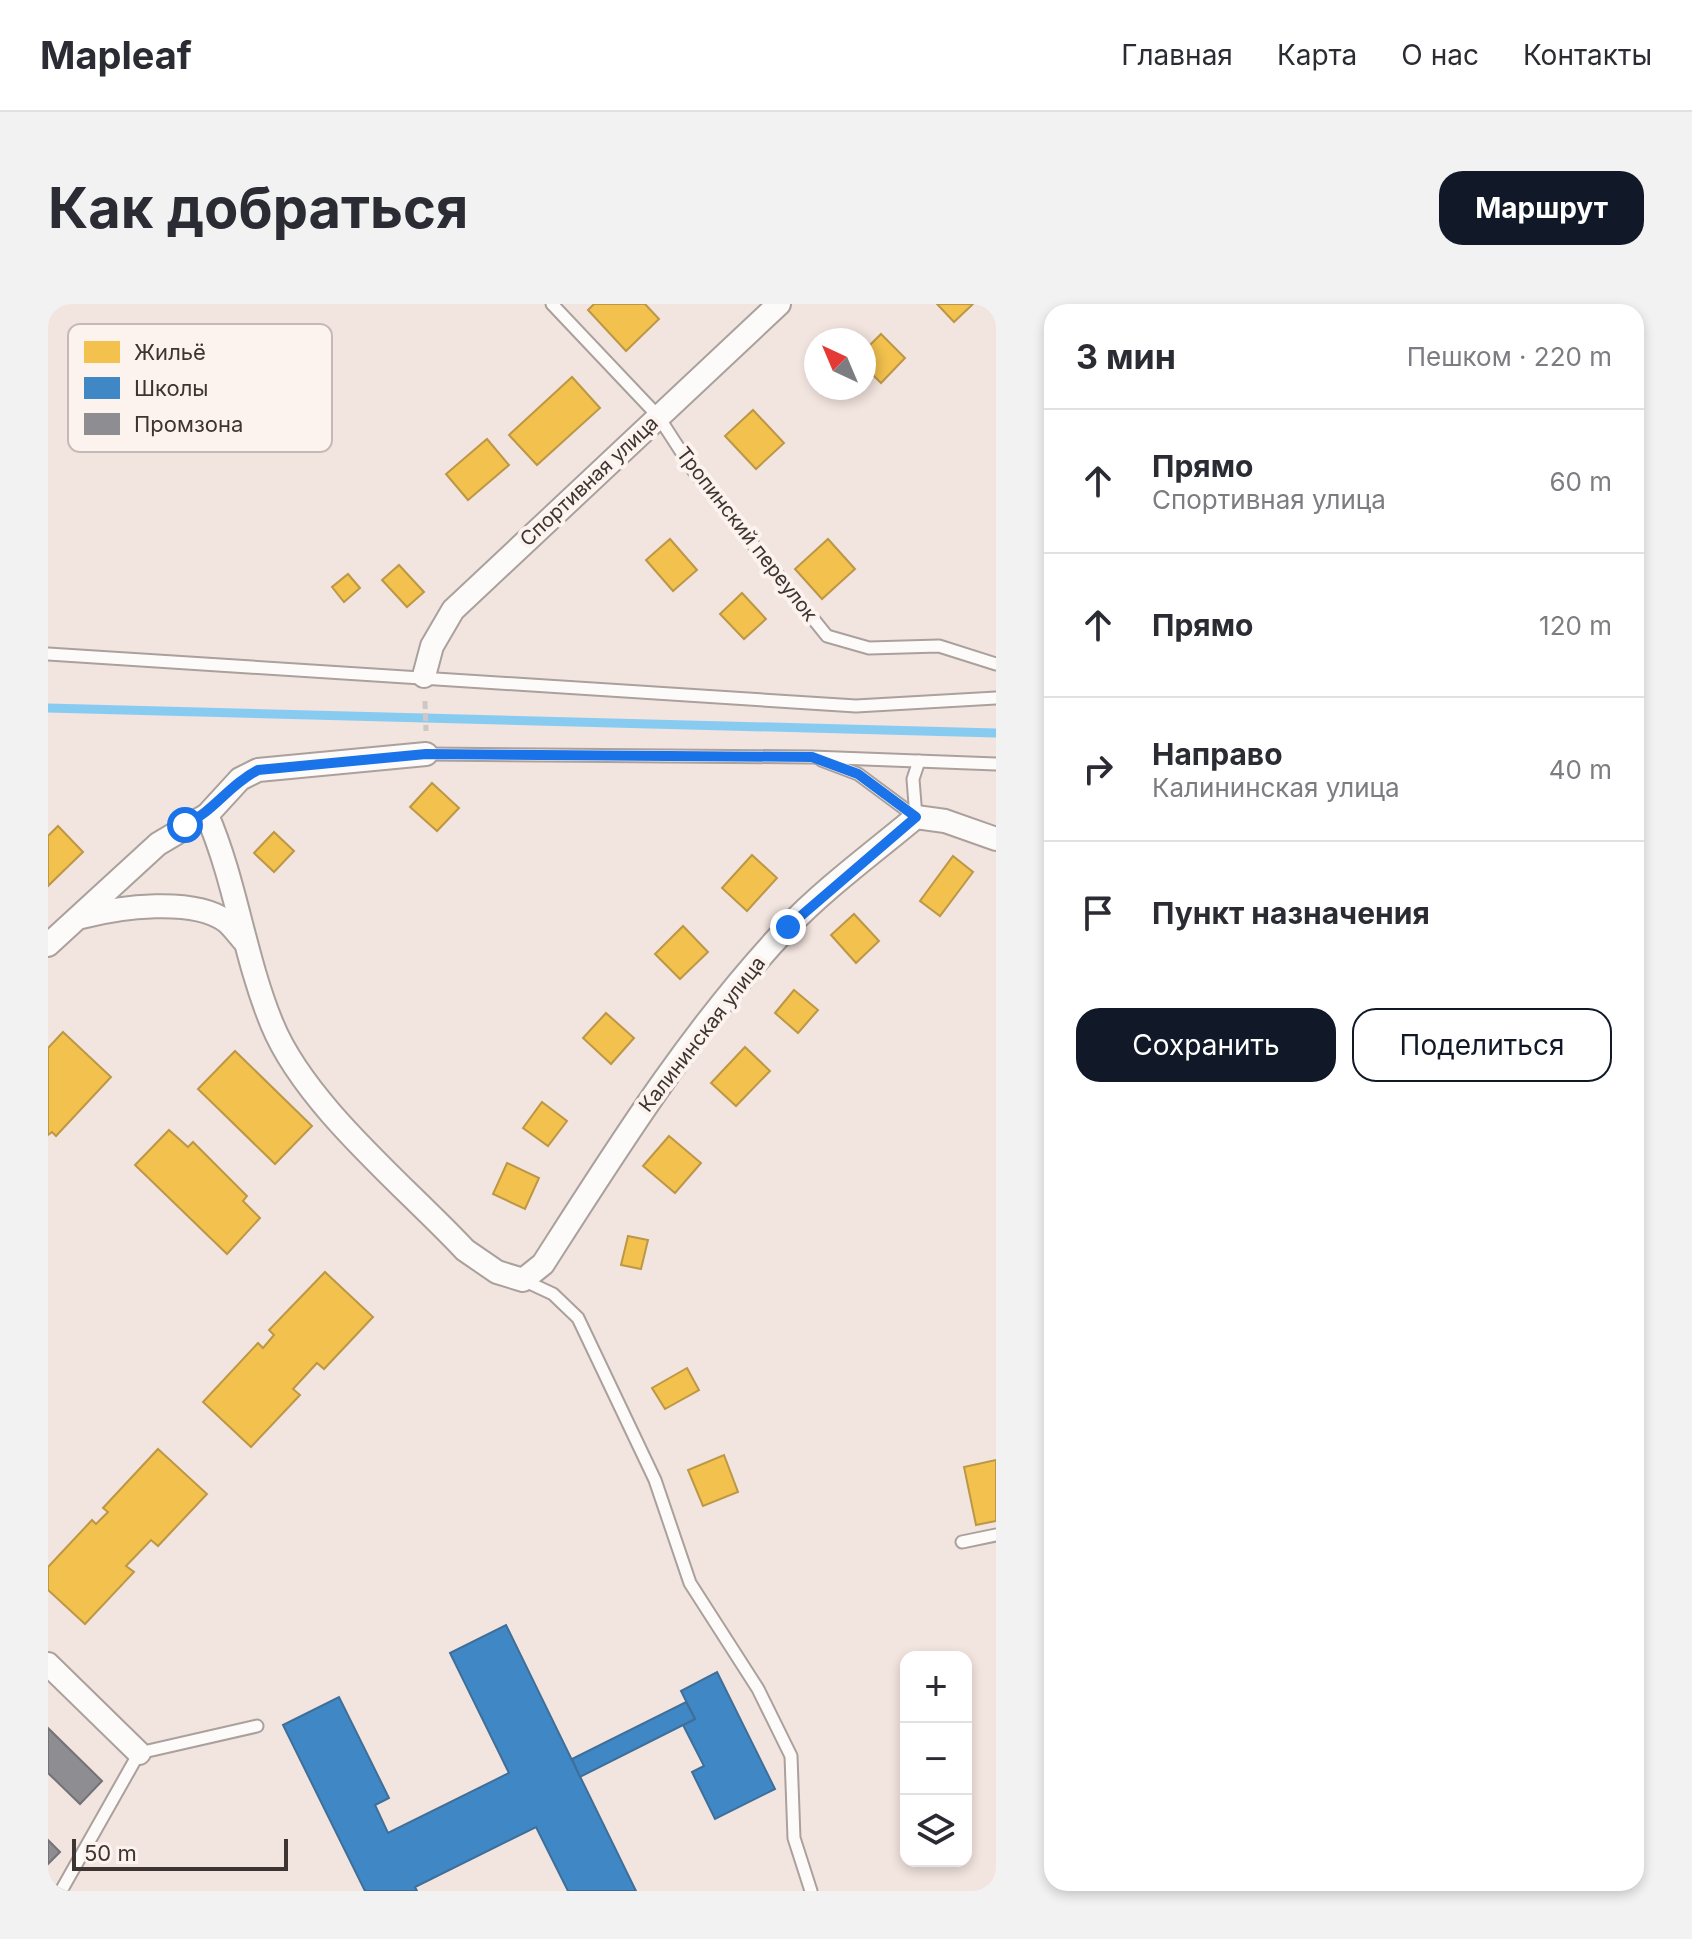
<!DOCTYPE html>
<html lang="ru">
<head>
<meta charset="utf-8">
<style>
	body { margin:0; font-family:Inter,sans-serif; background:#f2f2f3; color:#2b2b33 }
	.controls { position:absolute; right:24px; bottom:24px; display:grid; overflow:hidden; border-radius:16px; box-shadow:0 4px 12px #0003 }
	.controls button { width:72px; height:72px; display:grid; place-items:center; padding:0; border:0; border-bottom:2px solid #e1e1e2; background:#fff; color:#2b2b33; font:40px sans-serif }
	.compass { position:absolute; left:756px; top:24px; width:72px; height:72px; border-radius:50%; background:#fff; box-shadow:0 4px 12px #0003; rotate:316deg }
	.scale { position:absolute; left:24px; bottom:20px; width:216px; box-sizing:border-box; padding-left:8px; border:4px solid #3e3431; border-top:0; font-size:22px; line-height:28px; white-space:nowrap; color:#3e3431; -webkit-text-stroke:6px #fcf2ee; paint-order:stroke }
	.stop { position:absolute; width:24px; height:24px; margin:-18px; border:6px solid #1a73e8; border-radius:50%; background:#fff }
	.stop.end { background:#1a73e8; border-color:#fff; box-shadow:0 2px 8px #0008 }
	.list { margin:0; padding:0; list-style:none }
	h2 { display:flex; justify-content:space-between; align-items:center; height:104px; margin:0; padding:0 32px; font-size:34px }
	h2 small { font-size:26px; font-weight:400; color:#7c7c81 }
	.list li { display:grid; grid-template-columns:52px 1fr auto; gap:24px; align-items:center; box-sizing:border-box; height:144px; padding:0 32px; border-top:2px solid #e1e1e2 }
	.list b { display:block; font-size:30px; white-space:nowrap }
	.list p { margin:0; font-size:26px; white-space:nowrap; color:#7c7c81 }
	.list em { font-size:26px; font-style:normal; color:#7c7c81 }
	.actions { display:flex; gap:16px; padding:24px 32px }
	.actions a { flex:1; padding:18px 0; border:2px solid #111827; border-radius:24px; text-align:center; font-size:28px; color:#111827 }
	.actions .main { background:#111827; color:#fff }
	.icon { flex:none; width:44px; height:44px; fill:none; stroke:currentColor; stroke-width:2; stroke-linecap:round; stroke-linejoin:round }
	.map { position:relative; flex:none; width:948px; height:1587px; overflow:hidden; border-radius:24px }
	header { display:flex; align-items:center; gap:48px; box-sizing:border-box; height:112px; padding:0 40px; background:#fff; border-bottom:2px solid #e1e1e2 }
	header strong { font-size:38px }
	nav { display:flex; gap:44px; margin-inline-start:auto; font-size:28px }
	.intro { display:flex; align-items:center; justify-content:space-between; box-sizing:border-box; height:192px; padding:0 48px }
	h1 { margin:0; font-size:56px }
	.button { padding:20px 36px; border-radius:24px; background:#111827; color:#fff; font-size:28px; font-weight:700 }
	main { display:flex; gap:48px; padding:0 48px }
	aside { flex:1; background:#fff; border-radius:24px; box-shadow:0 4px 12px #0003 }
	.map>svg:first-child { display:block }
	.homes { fill:#f2c14e; stroke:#bc9745; stroke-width:2 }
	.schools { fill:#3f88c5; stroke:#3f6f99; stroke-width:2 }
	.industry { fill:#8d8d92; stroke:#757275; stroke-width:2 }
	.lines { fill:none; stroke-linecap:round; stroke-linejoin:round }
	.stream { stroke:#88cbf1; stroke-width:9 }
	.lane-casing { stroke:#aaa09c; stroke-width:15 }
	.street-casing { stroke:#aaa09c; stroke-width:26 }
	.path { stroke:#cdc7c6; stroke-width:5; stroke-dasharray:8 4; stroke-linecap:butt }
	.lane { stroke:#fdfbfa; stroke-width:11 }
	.street { stroke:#fdfbfa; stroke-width:22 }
	.route { stroke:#1a73e8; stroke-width:10 }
	.labels { text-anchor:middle; stroke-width:8; stroke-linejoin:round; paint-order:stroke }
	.street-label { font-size:20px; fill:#3e3431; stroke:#fcf2ee }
	.key { fill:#fcf2ee; stroke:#c3b9b5; stroke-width:2 }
	.key-label { font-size:22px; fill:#3e3431 }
</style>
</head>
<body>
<header>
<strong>Mapleaf</strong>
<nav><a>Главная</a><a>Карта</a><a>О нас</a><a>Контакты</a></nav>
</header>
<div class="intro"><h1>Как добраться</h1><a class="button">Маршрут</a></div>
<main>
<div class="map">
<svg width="948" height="1587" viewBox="0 0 948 1587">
	<rect width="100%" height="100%" fill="#f2e4df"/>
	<g class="homes">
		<path d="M546,0H597L611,15L578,47L540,6Z"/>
		<path d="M889,0H925L906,18Z"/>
		<path d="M833,30L857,54L833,79L816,62V47Z"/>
		<path d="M524,73L552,104L489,161L461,131Z"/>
		<path d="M705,106L736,139L708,165L677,132Z"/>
		<path d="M439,135L461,161L420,196L398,170Z"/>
		<path d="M622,235L649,266L625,287L598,256Z"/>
		<path d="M780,235L807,265L774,295L747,265Z"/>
		<path d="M351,261L376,288L359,303L334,276Z"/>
		<path d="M300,270L312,284L296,298L284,283Z"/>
		<path d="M694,289L718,315L696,335L672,310Z"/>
		<path d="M384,479L411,504L389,527L362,503Z"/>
		<path d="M10,522L35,548L0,582V532Z"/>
		<path d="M226,528L246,547L226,568L206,549Z"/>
		<path d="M704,551L729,574L699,607L674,584Z"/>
		<path d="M905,552L925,568L892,612L872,597Z"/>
		<path d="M806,610L831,637L808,659L783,631Z"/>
		<path d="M635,622L660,648L632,675L607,650Z"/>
		<path d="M746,686L770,706L750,729L727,709Z"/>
		<path d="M558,709L586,734L563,760L535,734Z"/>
		<path d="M15,728L63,773L8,832L4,828L0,831V744Z"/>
		<path d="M697,743L722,767L688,802L663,779Z"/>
		<path d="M187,747L264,822L227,860L150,785Z"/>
		<path d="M494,798L519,817L500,842L475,824Z"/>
		<path d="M121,826L140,843L145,838L199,892L195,897L212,914L179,950L87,861Z"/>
		<path d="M621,832L653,859L627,889L595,862Z"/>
		<path d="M459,859L491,874L477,905L445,890Z"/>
		<path d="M580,932L600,936L593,965L573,961Z"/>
		<path d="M277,968L325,1013L276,1065L269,1059L245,1085L252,1091L203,1143L155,1098L210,1039L215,1044L226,1031L221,1026Z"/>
		<path d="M639,1064L651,1086L617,1105L604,1084Z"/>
		<path d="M110,1145L159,1190L110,1242L103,1236L78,1262L86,1268L37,1320L0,1286V1263L44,1216L48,1220L60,1208L55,1204Z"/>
		<path d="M676,1151L690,1188L655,1202L640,1166Z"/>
		<path d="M948,1156V1217L928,1221L916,1163Z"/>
	</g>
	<g class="schools">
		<path d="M458,1321L588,1587H520L488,1523L367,1583L369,1587H317L235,1421L291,1393L341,1494L327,1501L340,1529L461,1469L402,1349Z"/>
		<path d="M669,1368L727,1485L667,1515L644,1468L656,1462L635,1421L647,1415L633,1387Z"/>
		<path d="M638,1398L647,1415L532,1473L524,1455Z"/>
	</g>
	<g class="industry">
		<path d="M0,1424L54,1477L32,1500L0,1469Z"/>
		<path d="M0,1536L12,1548L0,1560Z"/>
	</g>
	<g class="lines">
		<path class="stream" d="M0,404L948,429"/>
		<g class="lane-casing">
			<g id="lane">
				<path d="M504,0L610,112L645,166L779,332L821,344L891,342L948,360"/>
				<path d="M0,350L808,402L948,394"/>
				<path d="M378,450L764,453L948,460"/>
				<path d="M773,456L810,470L868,513"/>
				<path d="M868,513L865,475L871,457"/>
				<path d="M475,976L505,990L530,1014L607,1176L642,1279L710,1385L743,1452L746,1534L763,1587"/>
				<path d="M914,1238L948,1231"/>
				<path d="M13,1587L91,1449L209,1422"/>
			</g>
		</g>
		<g class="street-casing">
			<g id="street">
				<path d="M376,372L384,342L405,306L731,0"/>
				<path d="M159,511C188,578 196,652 224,720C257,801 356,881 417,946L449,968L475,976L495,960C570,843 643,726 738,625C777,584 825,549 868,513L897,517L948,535"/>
				<path d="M34,613C71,603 145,593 178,617C184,622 190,630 195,636"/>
				<path d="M0,641L110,540L159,511L192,475L210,466L378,450"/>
				<path d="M0,1360L91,1449"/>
			</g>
		</g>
		<path class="path" d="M377,397L378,427"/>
		<use href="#lane" class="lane"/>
		<use href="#street" class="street"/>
	</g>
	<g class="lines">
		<path class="route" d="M137,521C166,507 181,481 210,466L378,450L764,453L810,470L868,513L740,623"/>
	</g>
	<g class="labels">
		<g class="street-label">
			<text transform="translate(541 177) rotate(-43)" y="7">Спортивная улица</text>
			<text transform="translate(699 230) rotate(52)" y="7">Тропинский переулок</text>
			<text transform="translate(654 730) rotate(-52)" y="7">Калининская улица</text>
		</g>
	</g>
	<rect x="20" y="20" width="264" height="128" rx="12" class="key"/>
	<rect x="36" y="37" width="36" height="22" fill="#f2c14e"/>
	<rect x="36" y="73" width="36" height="22" fill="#3f88c5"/>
	<rect x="36" y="109" width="36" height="22" fill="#8d8d92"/>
	<g class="key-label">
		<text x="86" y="56">Жильё</text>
		<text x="86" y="92">Школы</text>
		<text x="86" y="128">Промзона</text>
	</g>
</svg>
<div class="controls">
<button>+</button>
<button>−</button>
<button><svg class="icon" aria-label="layers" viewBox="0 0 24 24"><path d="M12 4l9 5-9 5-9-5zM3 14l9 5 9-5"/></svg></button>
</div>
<svg class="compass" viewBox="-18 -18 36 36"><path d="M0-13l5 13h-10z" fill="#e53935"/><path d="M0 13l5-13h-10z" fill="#7c7c81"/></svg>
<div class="scale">50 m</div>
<div class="stop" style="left:137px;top:521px"></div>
<div class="stop end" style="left:740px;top:623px"></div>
</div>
<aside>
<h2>3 мин<small>Пешком · 220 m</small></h2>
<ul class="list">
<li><svg class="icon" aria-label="ahead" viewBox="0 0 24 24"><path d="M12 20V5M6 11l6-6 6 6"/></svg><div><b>Прямо</b><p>Спортивная улица</p></div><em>60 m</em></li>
<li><svg class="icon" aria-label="ahead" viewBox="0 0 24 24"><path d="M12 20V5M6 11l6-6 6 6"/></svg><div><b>Прямо</b></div><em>120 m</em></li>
<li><svg class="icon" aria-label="right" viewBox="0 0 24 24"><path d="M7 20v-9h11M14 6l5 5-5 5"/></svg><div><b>Направо</b><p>Калининская улица</p></div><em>40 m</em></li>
<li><svg class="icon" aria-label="arrive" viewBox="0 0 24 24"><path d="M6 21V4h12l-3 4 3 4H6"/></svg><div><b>Пункт назначения</b></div></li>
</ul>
<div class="actions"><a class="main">Сохранить</a><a>Поделиться</a></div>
</aside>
</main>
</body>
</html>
